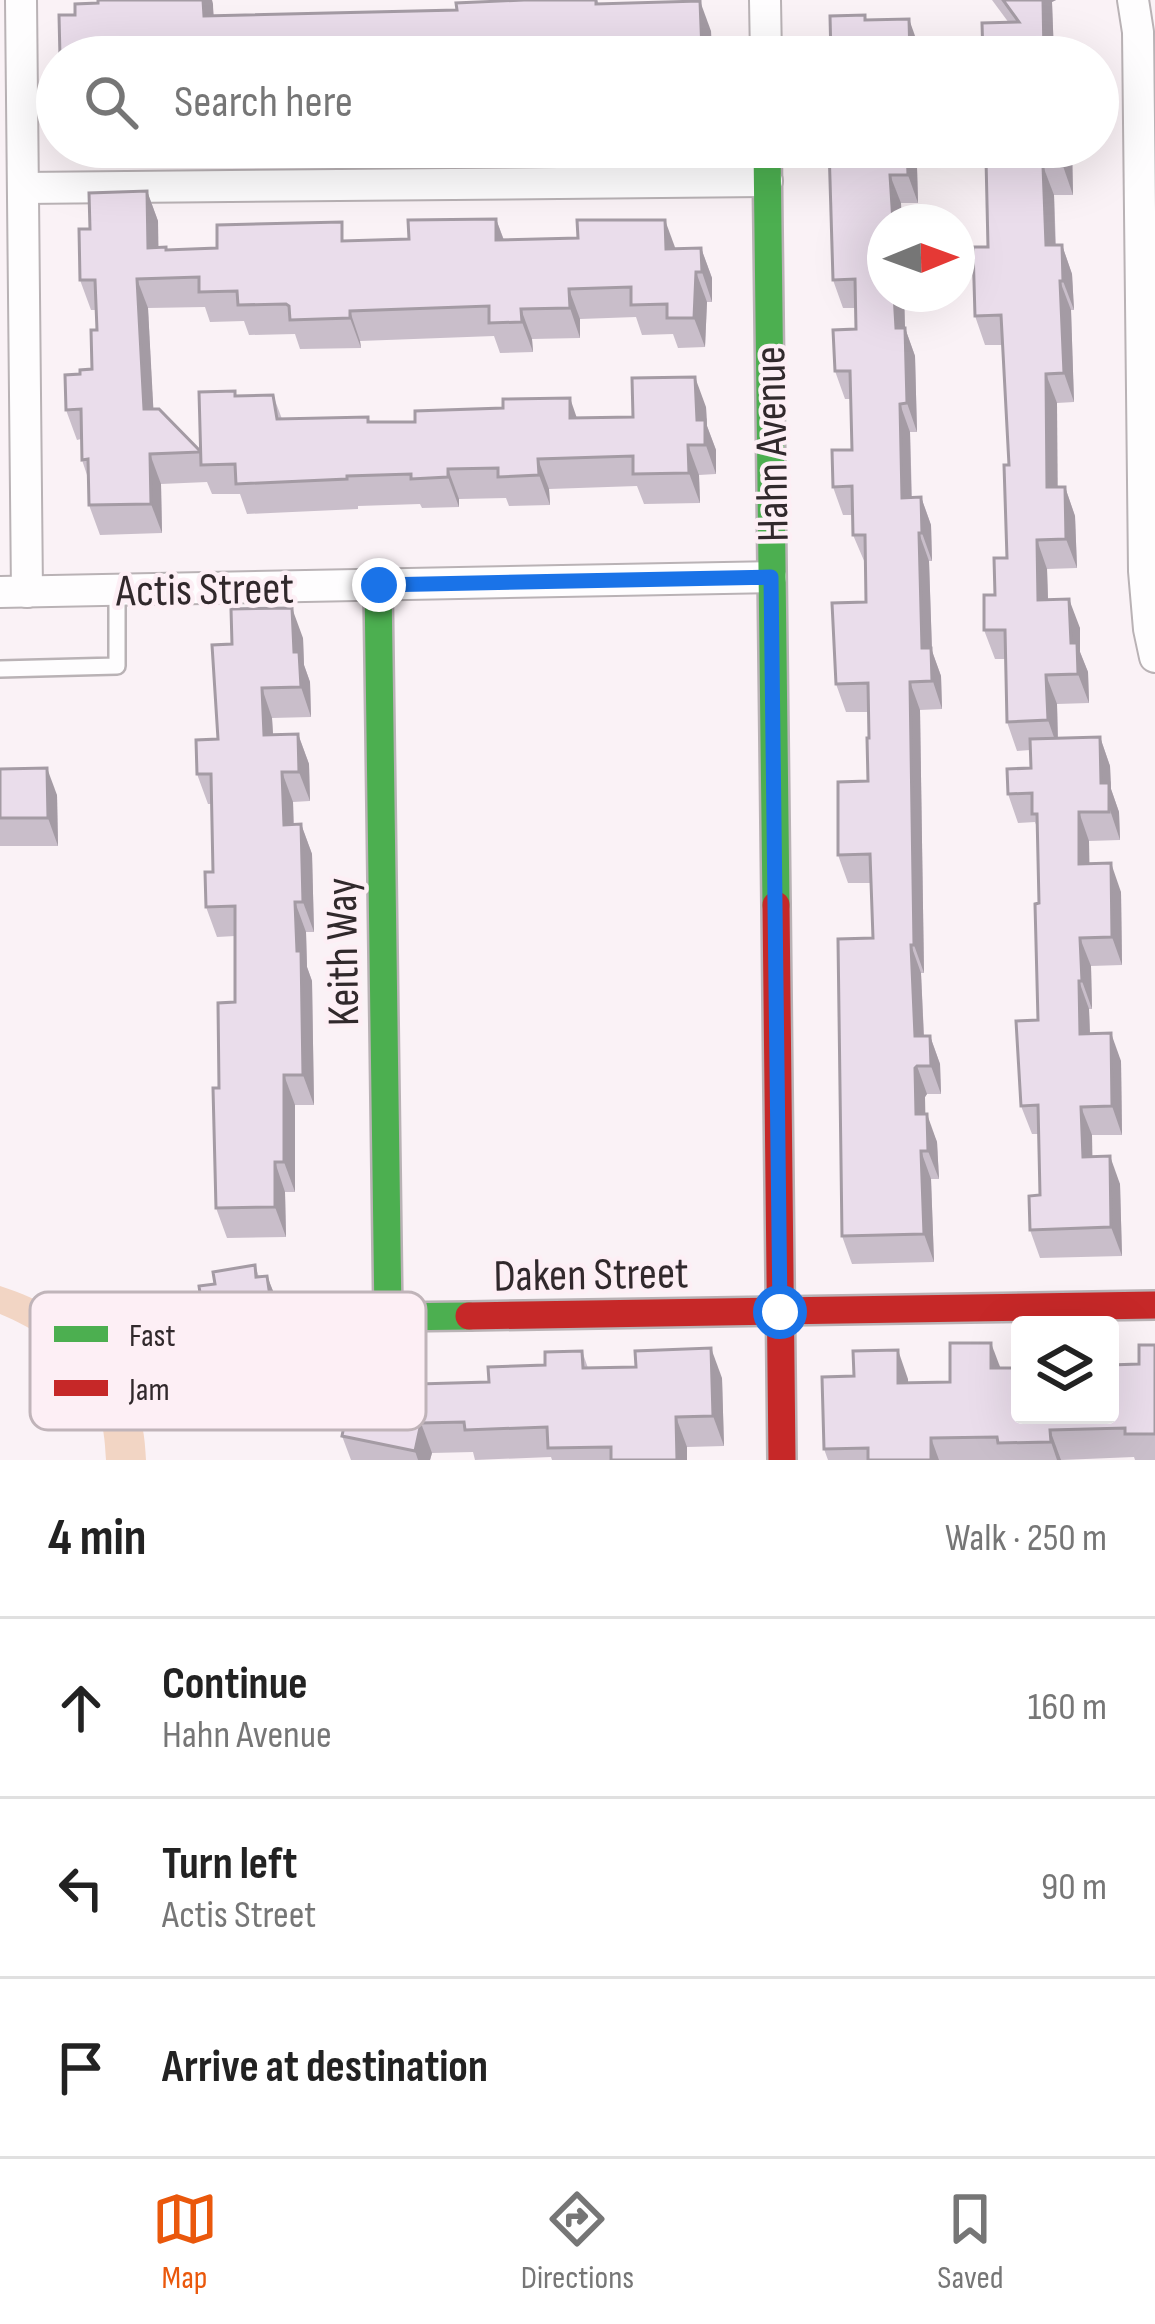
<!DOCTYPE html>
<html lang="en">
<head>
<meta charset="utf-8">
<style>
	body { margin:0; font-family:"Sofia Sans Condensed",sans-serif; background:#f2f2f2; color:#222 }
	.controls { position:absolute; right:36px; bottom:36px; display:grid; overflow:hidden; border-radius:12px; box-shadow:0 12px 48px #0002 }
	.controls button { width:108px; height:108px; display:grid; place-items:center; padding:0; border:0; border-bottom:3px solid #e0e0e0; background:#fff; color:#222; font:60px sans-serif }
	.compass { position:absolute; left:867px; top:204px; width:108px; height:108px; border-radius:50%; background:#fff; box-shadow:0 12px 48px #0002; rotate:89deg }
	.stop { position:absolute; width:36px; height:36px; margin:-27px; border:9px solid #1a73e8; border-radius:50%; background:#fff }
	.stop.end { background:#1a73e8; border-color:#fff; box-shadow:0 3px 12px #0008 }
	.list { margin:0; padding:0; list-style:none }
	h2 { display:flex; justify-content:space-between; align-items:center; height:156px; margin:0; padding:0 48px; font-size:51px }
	h2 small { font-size:39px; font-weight:400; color:#767676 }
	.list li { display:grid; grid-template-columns:78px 1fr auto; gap:36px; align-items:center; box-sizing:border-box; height:180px; padding:0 48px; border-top:3px solid #e0e0e0 }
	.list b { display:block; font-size:45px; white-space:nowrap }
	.list p { margin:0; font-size:39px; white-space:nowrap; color:#767676 }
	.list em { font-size:39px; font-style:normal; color:#767676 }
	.icon { flex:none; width:66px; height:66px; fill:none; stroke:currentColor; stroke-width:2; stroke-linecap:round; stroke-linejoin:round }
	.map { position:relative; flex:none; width:1155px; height:1460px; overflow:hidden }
	.search { position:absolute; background:#fff; box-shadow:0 12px 48px #0002; left:36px; right:36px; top:36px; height:132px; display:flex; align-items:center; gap:30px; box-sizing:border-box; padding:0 42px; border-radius:66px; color:#767676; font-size:45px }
	.sheet { height:696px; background:#fff }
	nav { display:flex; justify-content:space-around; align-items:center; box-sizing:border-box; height:168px; border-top:3px solid #e0e0e0; background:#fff; font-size:33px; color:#767676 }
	nav a { display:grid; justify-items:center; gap:6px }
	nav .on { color:#ea580c }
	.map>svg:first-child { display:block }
	.green { fill:#f2d5c4 }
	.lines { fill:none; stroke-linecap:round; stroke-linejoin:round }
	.lane-casing { stroke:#b9b2b5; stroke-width:20 }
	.street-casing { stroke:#b9b2b5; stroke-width:34 }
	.fast-casing { stroke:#b9b2b5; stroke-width:32 }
	.jam-casing { stroke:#b9b2b5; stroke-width:32 }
	.lane { stroke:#fefdfe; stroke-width:15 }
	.street { stroke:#fefdfe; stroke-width:30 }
	.fast { stroke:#4caf50; stroke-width:27 }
	.jam { stroke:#c62828; stroke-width:27 }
	.wall { fill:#c9beca }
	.shaded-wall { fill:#a49ba4 }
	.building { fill:#eaddeb; stroke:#a49ba4; stroke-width:3 }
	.route { stroke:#1a73e8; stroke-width:15 }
	.labels { text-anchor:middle; stroke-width:9; stroke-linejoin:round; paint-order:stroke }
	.street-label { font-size:45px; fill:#31292c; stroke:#fdeff5 }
	.key { fill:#fdeff5; stroke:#c0b4b9; stroke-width:3 }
	.key-label { font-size:33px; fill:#31292c }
</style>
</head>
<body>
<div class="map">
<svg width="1155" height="1460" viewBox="0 0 1155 1460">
	<rect width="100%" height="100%" fill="#faf2f6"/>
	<path class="green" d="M0,1286C86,1314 144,1366 146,1460H106C104,1383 69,1343 0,1314Z"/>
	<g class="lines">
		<g class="lane-casing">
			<path id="lane" d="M0,669L117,666V590"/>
		</g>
		<g class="street-casing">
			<g id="street">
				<path d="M21,0L27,592"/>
				<path d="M765,0L766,57"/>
				<path d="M1133,0L1138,32L1144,571L1149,629L1155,657"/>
				<path d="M23,188L767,181"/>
				<path d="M0,592L771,577"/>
			</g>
		</g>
		<g class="fast-casing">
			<g id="fast">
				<path d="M767,147L776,905"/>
				<path d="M378,585L388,1317L469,1316"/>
			</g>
		</g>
		<g class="jam-casing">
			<g id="jam">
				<path d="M776,905L782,1460"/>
				<path d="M469,1316L1155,1305"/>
			</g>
		</g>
		<use href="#lane" class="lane"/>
		<use href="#street" class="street"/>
		<use href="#fast" class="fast"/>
		<use href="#jam" class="jam"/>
	</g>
	<g class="wall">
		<path d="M98,0H212L214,16L457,10L524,0H597L599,4L711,31L712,57H60L75,15L98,3Z"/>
		<path d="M992,0H1056L1052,2L1054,54L983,57L1009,23Z"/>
		<path d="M829,147L917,167L918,203H901L885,294H911H904L905,328L915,356L917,432H910L912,497H921L931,525L932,561H929L932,651L941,676L942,709L920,710L924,973H921L924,1036H930L940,1064L941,1094H927L925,1097V1114L937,1142L939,1179H931L934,1262L852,1264L842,1236L873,938L871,883H848L838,855L868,781L869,738L868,712H846L836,684L866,602L865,563L853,535V515H843L833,487L852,450L851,399H845L835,371L856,329L855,308H843L833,280Z"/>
		<path d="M1072,147L1073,195H1054L1056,245H1062L1072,274L1074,310H1071L1074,402L1057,403V487H1065L1075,516L1077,568L1047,569L1048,600L1080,628V652L1088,672L1089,703L1057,704L1058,738L1100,737L1110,766L1111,789L1119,812L1120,840L1089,841V864L1121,892L1122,965L1091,966L1092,1009H1089L1090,1033L1121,1061L1122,1135H1092V1156L1120,1184L1122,1256L1040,1258L1030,1230L1040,1195L1039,1134H1032L1021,1106L1038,1020L1039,903L1037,827L1035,822L1018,823L1008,794L1031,768L1030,750L1017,751L1007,722L1005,659H995L984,630L1007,558L1009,465L1003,345H985L975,316L988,247L1000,159Z"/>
		<path d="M147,191L158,221V247L167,250L409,239L496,219L504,240L676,249L701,248L712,278V302H707L705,347L678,348L673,334L642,335L636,317L580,319V338L532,339L533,352L500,353L494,336L360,341L361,348L300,349L295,334L249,335L244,321L210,322L205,307L148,308L153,409L201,452L235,391L236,396L273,395L282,419L368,417L370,422L633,417L706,407L707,426L716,450V474L699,475L700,503L644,504L637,486L549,489L550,505L509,506L506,498L459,499V507L422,508L420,504L358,506V509L247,514L240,494H212L207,482L161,484L162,533L100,535L89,505L88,478L82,460L81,439L77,440L66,410L80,374L92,369L97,330L96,310H91L80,280L90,229Z"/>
		<path d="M303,638L304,665L310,682L311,717L272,718L273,735L298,734L309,764L310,801L293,802L294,824H301L312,854L314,932H306L307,967L312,981L314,1105H295V1192H285L286,1237L227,1238L216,1208L219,1088L235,1002V936L217,937L206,907L213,872L211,804H208L197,774L218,739Z"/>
		<path d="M0,769L57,795L58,846H0Z"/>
		<path d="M255,1265L259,1277L267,1276L275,1296L278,1322L297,1339L335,1352L346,1382L321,1409L317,1405L296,1428L266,1400L250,1417L226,1395L215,1365L241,1336L212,1341L204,1320L215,1284Z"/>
		<path d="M1155,1345V1460H1135L1134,1457L1061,1460H828L824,1449L908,1379V1383L950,1382L1000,1368L1139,1364Z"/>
		<path d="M582,1351L588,1368L722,1378L724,1446L687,1447V1460H552L551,1457L475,1460L473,1452L432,1453L430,1460H351L342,1436L346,1414L343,1405L389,1385L489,1382L545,1365Z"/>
	</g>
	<g class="shaded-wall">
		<path d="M203,0H212L213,4L214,46L204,16Z"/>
		<path d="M1043,0H1056L1052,2L1054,57H1045Z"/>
		<path d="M700,1L711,31L712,57H704L702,52Z"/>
		<path d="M909,19L919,47L920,57H910Z"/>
		<path d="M907,147H910L917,167L918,203L908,175Z"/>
		<path d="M1062,147H1072L1073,195L1063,166Z"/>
		<path d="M1043,166L1054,195L1056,274L1046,245Z"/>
		<path d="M890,175L901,203L902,222H893Z"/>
		<path d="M147,191L158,221L159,277L148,248Z"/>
		<path d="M496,219L507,249L496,240Z"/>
		<path d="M665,220L676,250L666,249Z"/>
		<path d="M1062,245L1072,274L1074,310L1063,281Z"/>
		<path d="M701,248L712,278V302L702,272Z"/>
		<path d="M696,272L707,302L705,347L694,318Z"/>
		<path d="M137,279L148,308L155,439L144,409Z"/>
		<path d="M1060,281L1071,310L1074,402L1064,373Z"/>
		<path d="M569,289L580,319V338L570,308Z"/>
		<path d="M894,294H904L905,328L915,356L917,432L907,403L896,328Z"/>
		<path d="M521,309L532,339L533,352L522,322Z"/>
		<path d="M350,311L360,341L361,348L350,318Z"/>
		<path d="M1046,374L1057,403L1058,516L1047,487Z"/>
		<path d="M695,377L706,407L707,426L716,450V474L697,420Z"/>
		<path d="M570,398L580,427L570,418Z"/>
		<path d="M900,404L910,432L912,526L902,498Z"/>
		<path d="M688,445L699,475L700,503L689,473Z"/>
		<path d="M150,454L161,484L162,533L151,504Z"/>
		<path d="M538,459L549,489L550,505L539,475Z"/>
		<path d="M448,469L459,499V507L448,477Z"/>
		<path d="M1065,487L1075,516L1077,568L1066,539Z"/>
		<path d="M921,497L931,525L932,561L922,533Z"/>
		<path d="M919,533L929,561L932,651L941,676L942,709L922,648Z"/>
		<path d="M1037,540L1047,569L1049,629L1038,600Z"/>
		<path d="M1069,599L1080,628V652L1088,672L1089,703L1078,674L1071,643Z"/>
		<path d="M292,608L303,638L304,665L310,682L311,717L301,687L294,652Z"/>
		<path d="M1046,675L1057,704L1058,749L1048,720Z"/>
		<path d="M910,682L920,710L924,973L914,945Z"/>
		<path d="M262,688L272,718L275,765L264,735Z"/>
		<path d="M298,734L309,764L310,801L299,772Z"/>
		<path d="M1100,737L1110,766L1111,789L1119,812L1120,840L1101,783Z"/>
		<path d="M47,768L57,795L58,846L48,818Z"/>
		<path d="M282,772L293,802L294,854L284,825Z"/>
		<path d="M1079,812L1089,841L1090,892L1079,864Z"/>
		<path d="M301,824L312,854L314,932L303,902Z"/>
		<path d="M1111,863L1121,892L1122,965L1112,937Z"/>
		<path d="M295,902L306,932L307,967L312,981L314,1105L303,1075Z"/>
		<path d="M1080,938L1091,966L1092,1009L1082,981Z"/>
		<path d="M911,945L921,973L925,1064L915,1036Z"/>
		<path d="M1079,981L1089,1009L1091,1062L1080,1034Z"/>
		<path d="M1111,1033L1121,1061L1122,1135L1112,1106Z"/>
		<path d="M930,1036L940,1064L941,1094L931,1066Z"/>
		<path d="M917,1066L927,1094L925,1097L926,1143L916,1114L915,1068Z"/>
		<path d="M284,1075L295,1105V1192L284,1162Z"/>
		<path d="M1081,1107L1092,1135L1093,1185L1083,1157Z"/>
		<path d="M927,1114L937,1142L939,1179L928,1151Z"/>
		<path d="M921,1151L931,1179L934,1262L924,1234Z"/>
		<path d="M1110,1156L1120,1184L1122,1256L1111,1227Z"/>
		<path d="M275,1162L285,1192L286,1237L275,1207Z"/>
		<path d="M267,1276L275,1296L280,1330L272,1310Z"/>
		<path d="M991,1343L1002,1372L991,1368Z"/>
		<path d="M711,1348L722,1378L724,1446L713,1416Z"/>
		<path d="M898,1350L908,1379L909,1412L898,1383Z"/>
		<path d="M335,1352L346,1382L321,1409L310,1379Z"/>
		<path d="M255,1370L266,1400L250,1417L239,1387Z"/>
		<path d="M306,1376L317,1405L296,1428L285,1399Z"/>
		<path d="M676,1417L687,1447V1460H677Z"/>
		<path d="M421,1423L432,1453L430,1460H418L415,1451Z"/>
		<path d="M1050,1430L1061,1460H1057L1051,1442Z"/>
		<path d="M931,1438L939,1460H931Z"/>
	</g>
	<g class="building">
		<path d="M98,0H203L204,16L457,10L456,3L524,0H596V4L700,1L702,52H665V57H60L59,15H75V4L98,3Z"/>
		<path d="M1003,0H1043L1044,54H1060V57H983L982,23L1019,22Z"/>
		<path d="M865,15V20L909,19L910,57H831L830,16Z"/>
		<path d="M829,147H907L908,175H890L893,222H885V294H894L896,328H905L907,403L900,404L902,498L921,497L922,533H919L922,648H931L932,681L910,682L914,945H911L915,1036H930L931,1066H917L915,1068L916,1114H927L928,1151H921L924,1234L842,1236L838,939L873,938L870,854L838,855V782L868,781L867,738H869L868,683L836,684L832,603L866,602L865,535H853L852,486L833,487L832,450H852L850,371H835L833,330L856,329L855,279L833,280Z"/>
		<path d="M1000,147H1062L1063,166H1043L1046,245H1062L1063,281H1060L1064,373L1046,374L1047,487H1065L1066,539L1037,540L1038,600L1069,599L1071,643H1077L1078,674L1046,675L1048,720L1007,722L1005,630H984V595H995L994,558H1007L1004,465H1009L1001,315L975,316L973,247H988L986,159H1000Z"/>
		<path d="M147,191L148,248L166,247V250L217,248V225L342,222V241L409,239L408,220L496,219V240L578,238L577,220H665L666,249L701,248L702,272H696L694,318H667V304L631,305V287L569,289L570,308L521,309L522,322L489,323V306L350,311V318L290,320L289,306L286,304L238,305L237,291L199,292V277L137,279L144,409H159L201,452L150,454L151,504L89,505L88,459L82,460L81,409L66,410L65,375L80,374V370L92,369L91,330H97L95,280H80L79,229H90L89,193Z"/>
		<path d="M695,377L697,420H705V445H688L689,473L633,474V456L538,459L539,475L498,477V468L448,469V477L411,479V474L347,476V479L236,484L235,464L201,465L199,392L235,391V396L273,395L277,419L368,417V422H415V411L503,408V399L570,398V418L633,417L632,378Z"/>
		<path d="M292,608L294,652H299L301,687L262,688L264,735L298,734L299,772H282L284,825L301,824L303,902H295L297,951H301L303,1075H284V1162H275V1207L216,1208L213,1088H219L218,1003L235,1002V906L206,907L205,872H213L211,774H197L196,740L218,739L212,645L232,644L231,609Z"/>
		<path d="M1100,737L1101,783H1109V812H1079V864L1111,863L1112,937L1080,938L1082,981H1079L1080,1034L1111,1033L1112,1106L1081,1107L1083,1157L1110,1156L1111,1227L1030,1230L1029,1196L1040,1195L1038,1105L1021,1106L1016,1021L1038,1020L1035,904L1039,903L1037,814H1032V793L1008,794L1007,769L1031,768L1030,739Z"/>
		<path d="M47,768L48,818H0V769Z"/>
		<path d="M255,1265L256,1277L267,1276L272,1310L204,1320L199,1286L215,1284L213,1272Z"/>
		<path d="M950,1343H991V1368H1020V1415H1110V1365L1139,1364V1345H1155V1434H1125V1428L1050,1430L1051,1442L998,1443L997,1437L931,1438V1460H868V1448L824,1449L822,1377L854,1376L853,1351L898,1350V1383L950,1382Z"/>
		<path d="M711,1348L713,1416L676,1417L677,1460H611V1447L548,1448L547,1427L465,1430L464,1422L421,1423L415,1451L342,1436L348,1406L343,1405L351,1367L385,1375L382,1385L489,1382L488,1367L545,1365V1352L582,1351L583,1368L636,1367L635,1351Z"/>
	</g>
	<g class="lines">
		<path class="route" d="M379,585L771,577L780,1312"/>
	</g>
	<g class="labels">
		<g class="street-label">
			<text transform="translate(770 444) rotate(-91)" y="16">Hahn Avenue</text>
			<text transform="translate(205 588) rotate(-1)" y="16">Actis Street</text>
			<text transform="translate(341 952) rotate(-91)" y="16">Keith Way</text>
			<text transform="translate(591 1273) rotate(-1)" y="16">Daken Street</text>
		</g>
	</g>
	<rect x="30" y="1292" width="396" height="138" rx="18" class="key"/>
	<rect x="54" y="1326" width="54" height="16" fill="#4caf50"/>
	<rect x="54" y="1380" width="54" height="16" fill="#c62828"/>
	<g class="key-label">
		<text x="129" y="1346">Fast</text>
		<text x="129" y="1400">Jam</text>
	</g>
</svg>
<div class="controls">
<button><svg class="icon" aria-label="layers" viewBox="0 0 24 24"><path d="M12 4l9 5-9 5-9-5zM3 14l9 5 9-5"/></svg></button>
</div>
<svg class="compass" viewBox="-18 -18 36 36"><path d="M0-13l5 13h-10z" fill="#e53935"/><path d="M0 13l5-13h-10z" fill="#767676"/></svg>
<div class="stop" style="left:780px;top:1312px"></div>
<div class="stop end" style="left:379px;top:585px"></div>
<div class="search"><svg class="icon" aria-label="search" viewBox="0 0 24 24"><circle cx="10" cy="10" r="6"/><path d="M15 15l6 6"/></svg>Search here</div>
</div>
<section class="sheet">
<h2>4 min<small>Walk · 250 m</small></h2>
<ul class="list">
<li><svg class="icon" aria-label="ahead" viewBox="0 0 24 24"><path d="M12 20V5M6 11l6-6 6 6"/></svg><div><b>Continue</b><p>Hahn Avenue</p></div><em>160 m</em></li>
<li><svg class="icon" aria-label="left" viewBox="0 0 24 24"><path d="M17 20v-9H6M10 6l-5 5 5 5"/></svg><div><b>Turn left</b><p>Actis Street</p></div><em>90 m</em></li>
<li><svg class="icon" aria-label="arrive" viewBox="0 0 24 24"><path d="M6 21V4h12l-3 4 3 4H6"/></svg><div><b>Arrive at destination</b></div></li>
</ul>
</section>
<nav>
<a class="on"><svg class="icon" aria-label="map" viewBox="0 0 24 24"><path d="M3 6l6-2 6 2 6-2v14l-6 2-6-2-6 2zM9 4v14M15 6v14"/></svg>Map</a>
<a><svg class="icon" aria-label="directions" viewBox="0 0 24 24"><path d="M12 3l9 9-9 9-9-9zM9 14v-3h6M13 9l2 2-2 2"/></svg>Directions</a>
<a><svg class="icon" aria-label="saved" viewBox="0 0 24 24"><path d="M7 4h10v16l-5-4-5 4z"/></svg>Saved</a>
</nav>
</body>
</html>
